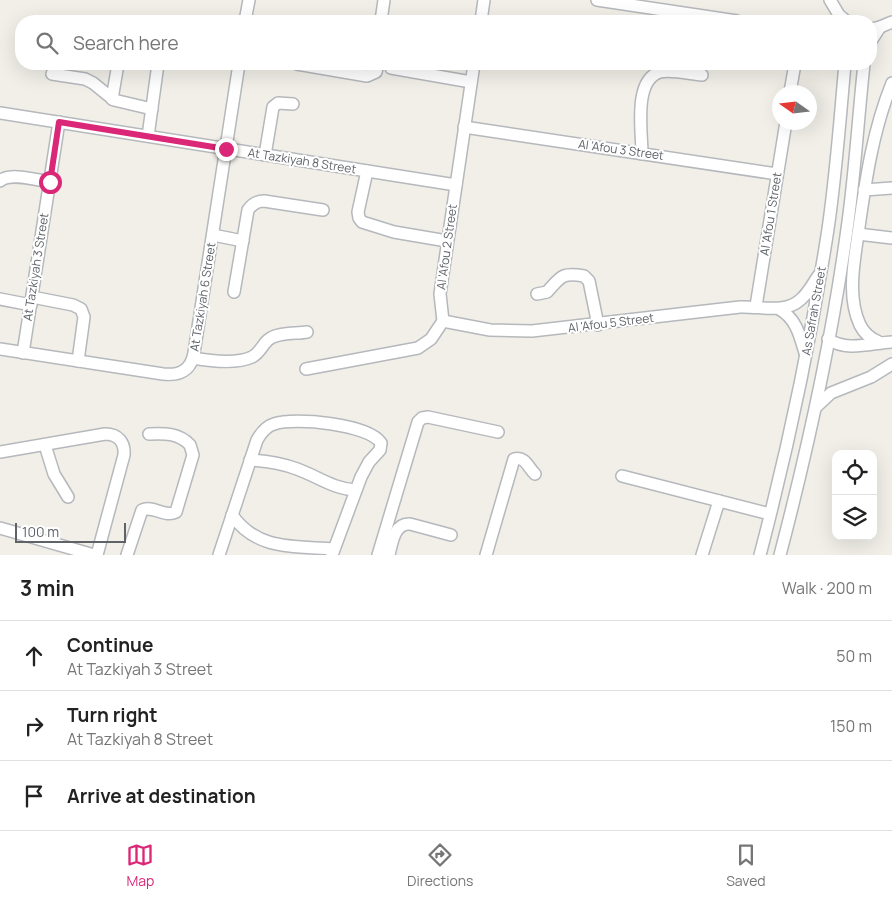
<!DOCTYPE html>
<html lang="en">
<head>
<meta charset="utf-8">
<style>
	body { margin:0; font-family:Manrope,sans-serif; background:#f2f2f2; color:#222 }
	.controls { position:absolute; right:15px; bottom:15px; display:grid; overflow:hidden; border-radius:10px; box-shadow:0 5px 20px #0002 }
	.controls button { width:45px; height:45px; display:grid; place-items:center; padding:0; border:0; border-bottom:1px solid #e0e0e0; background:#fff; color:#222; font:25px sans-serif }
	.compass { position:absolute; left:772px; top:85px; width:45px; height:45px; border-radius:50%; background:#fff; box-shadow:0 5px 20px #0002; rotate:284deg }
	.scale { position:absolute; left:15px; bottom:12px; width:111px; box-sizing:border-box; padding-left:5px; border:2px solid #5f6368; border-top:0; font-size:14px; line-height:18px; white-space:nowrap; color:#5f6368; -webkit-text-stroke:4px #fff; paint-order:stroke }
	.stop { position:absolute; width:15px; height:15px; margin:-11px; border:4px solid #db2777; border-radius:50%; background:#fff }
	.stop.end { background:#db2777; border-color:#fff; box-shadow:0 1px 5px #0008 }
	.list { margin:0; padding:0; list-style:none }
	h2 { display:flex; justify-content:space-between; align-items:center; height:65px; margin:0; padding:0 20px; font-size:21px }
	h2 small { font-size:16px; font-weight:400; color:#767676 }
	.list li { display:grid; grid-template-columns:32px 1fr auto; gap:15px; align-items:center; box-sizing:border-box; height:70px; padding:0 20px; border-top:1px solid #e0e0e0 }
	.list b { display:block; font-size:19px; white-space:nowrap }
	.list p { margin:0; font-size:16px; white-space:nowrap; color:#767676 }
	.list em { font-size:16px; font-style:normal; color:#767676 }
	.icon { flex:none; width:28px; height:28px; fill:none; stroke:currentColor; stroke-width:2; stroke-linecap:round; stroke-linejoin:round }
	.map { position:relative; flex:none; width:892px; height:555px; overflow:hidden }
	.search { position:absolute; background:#fff; box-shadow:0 5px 20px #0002; left:15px; right:15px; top:15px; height:55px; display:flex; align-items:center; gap:12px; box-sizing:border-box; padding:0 18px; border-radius:20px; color:#767676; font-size:19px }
	.sheet { height:275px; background:#fff }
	nav { display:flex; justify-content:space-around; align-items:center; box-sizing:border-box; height:70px; border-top:1px solid #e0e0e0; background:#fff; font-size:14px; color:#767676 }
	nav a { display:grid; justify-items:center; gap:2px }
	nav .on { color:#db2777 }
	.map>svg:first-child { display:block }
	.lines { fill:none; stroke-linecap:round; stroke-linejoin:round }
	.minor-casing { stroke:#b5b8bc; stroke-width:14 }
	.minor { stroke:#fff; stroke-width:11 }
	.route { stroke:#db2777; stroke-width:6 }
	.labels { text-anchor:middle; stroke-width:4; stroke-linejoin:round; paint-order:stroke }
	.street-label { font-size:12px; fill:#5f6368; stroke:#fff }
</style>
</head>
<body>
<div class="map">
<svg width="892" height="555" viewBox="0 0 892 555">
	<rect width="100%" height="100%" fill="#f1efe8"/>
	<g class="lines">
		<g class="minor-casing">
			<g id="minor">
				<path d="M597,0L737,21"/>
				<path d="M830,0L839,15L846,21"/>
				<path d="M245,21L249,0"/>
				<path d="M381,21L384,0"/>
				<path d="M481,21L484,0"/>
				<path d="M871,29L880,27L892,22"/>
				<path d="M871,41L880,27"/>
				<path d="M297,64L367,76L376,72L378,64"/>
				<path d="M391,68L471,82"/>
				<path d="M52,74L85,79L93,83L114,100L152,109"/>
				<path d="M790,92L795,64"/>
				<path d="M112,99L118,64"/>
				<path d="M0,113L456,185"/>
				<path d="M464,127L777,174"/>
				<path d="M148,136L158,64"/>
				<path d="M642,154C642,132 633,80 660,72C670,69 691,74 702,75"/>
				<path d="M265,155L273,107L278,103L293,104"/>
				<path d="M367,171L358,212L359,218L362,222L394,232L447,241"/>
				<path d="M0,181C10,172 36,180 50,182"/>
				<path d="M864,190L892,188"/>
				<path d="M858,234L892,238"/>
				<path d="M213,235L243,241"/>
				<path d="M234,292L248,210C252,204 257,201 264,201L323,210"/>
				<path d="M537,294L547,292C561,277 561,272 584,276L589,281L598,325"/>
				<path d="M32,297L73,305L81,309L84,317L78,361"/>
				<path d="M0,299L31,305"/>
				<path d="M756,306L786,122"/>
				<path d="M779,309C796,318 800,336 805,353"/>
				<path d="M443,321L490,330L532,331L740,307C759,306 785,314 800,300C808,294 813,283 819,275"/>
				<path d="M828,339C847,352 871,343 892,342"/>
				<path d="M879,342C871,339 864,333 860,325C846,295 855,258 859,227C866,178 873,130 892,83"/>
				<path d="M0,349L163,374C180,376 191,370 194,353L239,64"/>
				<path d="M23,353L59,122"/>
				<path d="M193,358C210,361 237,364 252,357C260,353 262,345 268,340C277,332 296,334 307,332"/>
				<path d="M306,369L418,348L431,339L443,321L440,294L474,64"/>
				<path d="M816,407L831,393L871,377L892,364"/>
				<path d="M45,445L54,474L68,497"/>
				<path d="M0,452L105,434C118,434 125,442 124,455L97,555"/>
				<path d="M250,460C266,461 281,463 297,469C317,476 333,489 356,490"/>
				<path d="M622,476L770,514"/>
				<path d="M232,515C257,551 295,546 334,549"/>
				<path d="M0,528L94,555"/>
				<path d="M127,555L142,510C153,505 165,518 176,512L193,455L190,445C179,433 164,433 149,434"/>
				<path d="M219,555L257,440C261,433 267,426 274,424C295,417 368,424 381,443L380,450L369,462L361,477L332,555"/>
				<path d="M378,555L418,422L422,418L428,417L498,432"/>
				<path d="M389,555C392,543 394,523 410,524L451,535"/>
				<path d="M486,555L514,459C526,456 528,468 535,474"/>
				<path d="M702,555L719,501"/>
				<path d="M760,555C788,448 811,339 828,229C836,175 840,119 845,64"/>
				<path d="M780,555C808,448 832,339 847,229C855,174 858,119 864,64"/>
			</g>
		</g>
		<use href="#minor" class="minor"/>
	</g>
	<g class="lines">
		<path class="route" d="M50,182L59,122L226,149"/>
	</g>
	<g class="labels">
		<g class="street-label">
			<text transform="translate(621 150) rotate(8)" y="4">Al 'Afou 3 Street</text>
			<text transform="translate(302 161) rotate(9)" y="4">At Tazkiyah 8 Street</text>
			<text transform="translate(771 214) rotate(-81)" y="4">Al 'Afou 1 Street</text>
			<text transform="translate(447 247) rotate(-82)" y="4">Al 'Afou 2 Street</text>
			<text transform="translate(36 267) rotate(-81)" y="4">At Tazkiyah 3 Street</text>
			<text transform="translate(203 297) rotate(-81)" y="4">At Tazkiyah 6 Street</text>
			<text transform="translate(814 311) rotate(-80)" y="4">As Safrah Street</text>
			<text transform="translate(611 323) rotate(-7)" y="4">Al 'Afou 5 Street</text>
		</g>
	</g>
</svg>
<div class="controls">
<button><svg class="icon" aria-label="locate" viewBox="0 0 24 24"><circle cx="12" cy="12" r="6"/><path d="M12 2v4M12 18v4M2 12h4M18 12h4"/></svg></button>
<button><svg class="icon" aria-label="layers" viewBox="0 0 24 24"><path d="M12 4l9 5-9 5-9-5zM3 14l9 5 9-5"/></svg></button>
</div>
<svg class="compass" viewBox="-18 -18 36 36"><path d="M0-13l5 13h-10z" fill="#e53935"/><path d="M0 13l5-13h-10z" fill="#767676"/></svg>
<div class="scale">100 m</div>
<div class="stop" style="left:50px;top:182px"></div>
<div class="stop end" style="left:226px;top:149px"></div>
<div class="search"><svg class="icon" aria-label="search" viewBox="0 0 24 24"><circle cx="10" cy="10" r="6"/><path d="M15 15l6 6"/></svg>Search here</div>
</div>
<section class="sheet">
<h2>3 min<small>Walk · 200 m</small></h2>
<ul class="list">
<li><svg class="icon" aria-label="ahead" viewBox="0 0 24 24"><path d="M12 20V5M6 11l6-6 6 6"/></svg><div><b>Continue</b><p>At Tazkiyah 3 Street</p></div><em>50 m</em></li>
<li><svg class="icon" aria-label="right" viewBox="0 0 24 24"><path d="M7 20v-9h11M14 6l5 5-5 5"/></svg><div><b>Turn right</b><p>At Tazkiyah 8 Street</p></div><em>150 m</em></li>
<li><svg class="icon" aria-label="arrive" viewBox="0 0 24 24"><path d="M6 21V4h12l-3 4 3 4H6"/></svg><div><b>Arrive at destination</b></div></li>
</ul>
</section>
<nav>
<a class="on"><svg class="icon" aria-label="map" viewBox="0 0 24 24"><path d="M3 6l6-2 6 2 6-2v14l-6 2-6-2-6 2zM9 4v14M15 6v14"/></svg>Map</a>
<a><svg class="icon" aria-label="directions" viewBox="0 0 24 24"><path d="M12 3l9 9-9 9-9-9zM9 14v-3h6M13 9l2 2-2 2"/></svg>Directions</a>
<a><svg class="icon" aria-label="saved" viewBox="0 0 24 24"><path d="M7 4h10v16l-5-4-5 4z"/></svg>Saved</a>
</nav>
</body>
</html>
